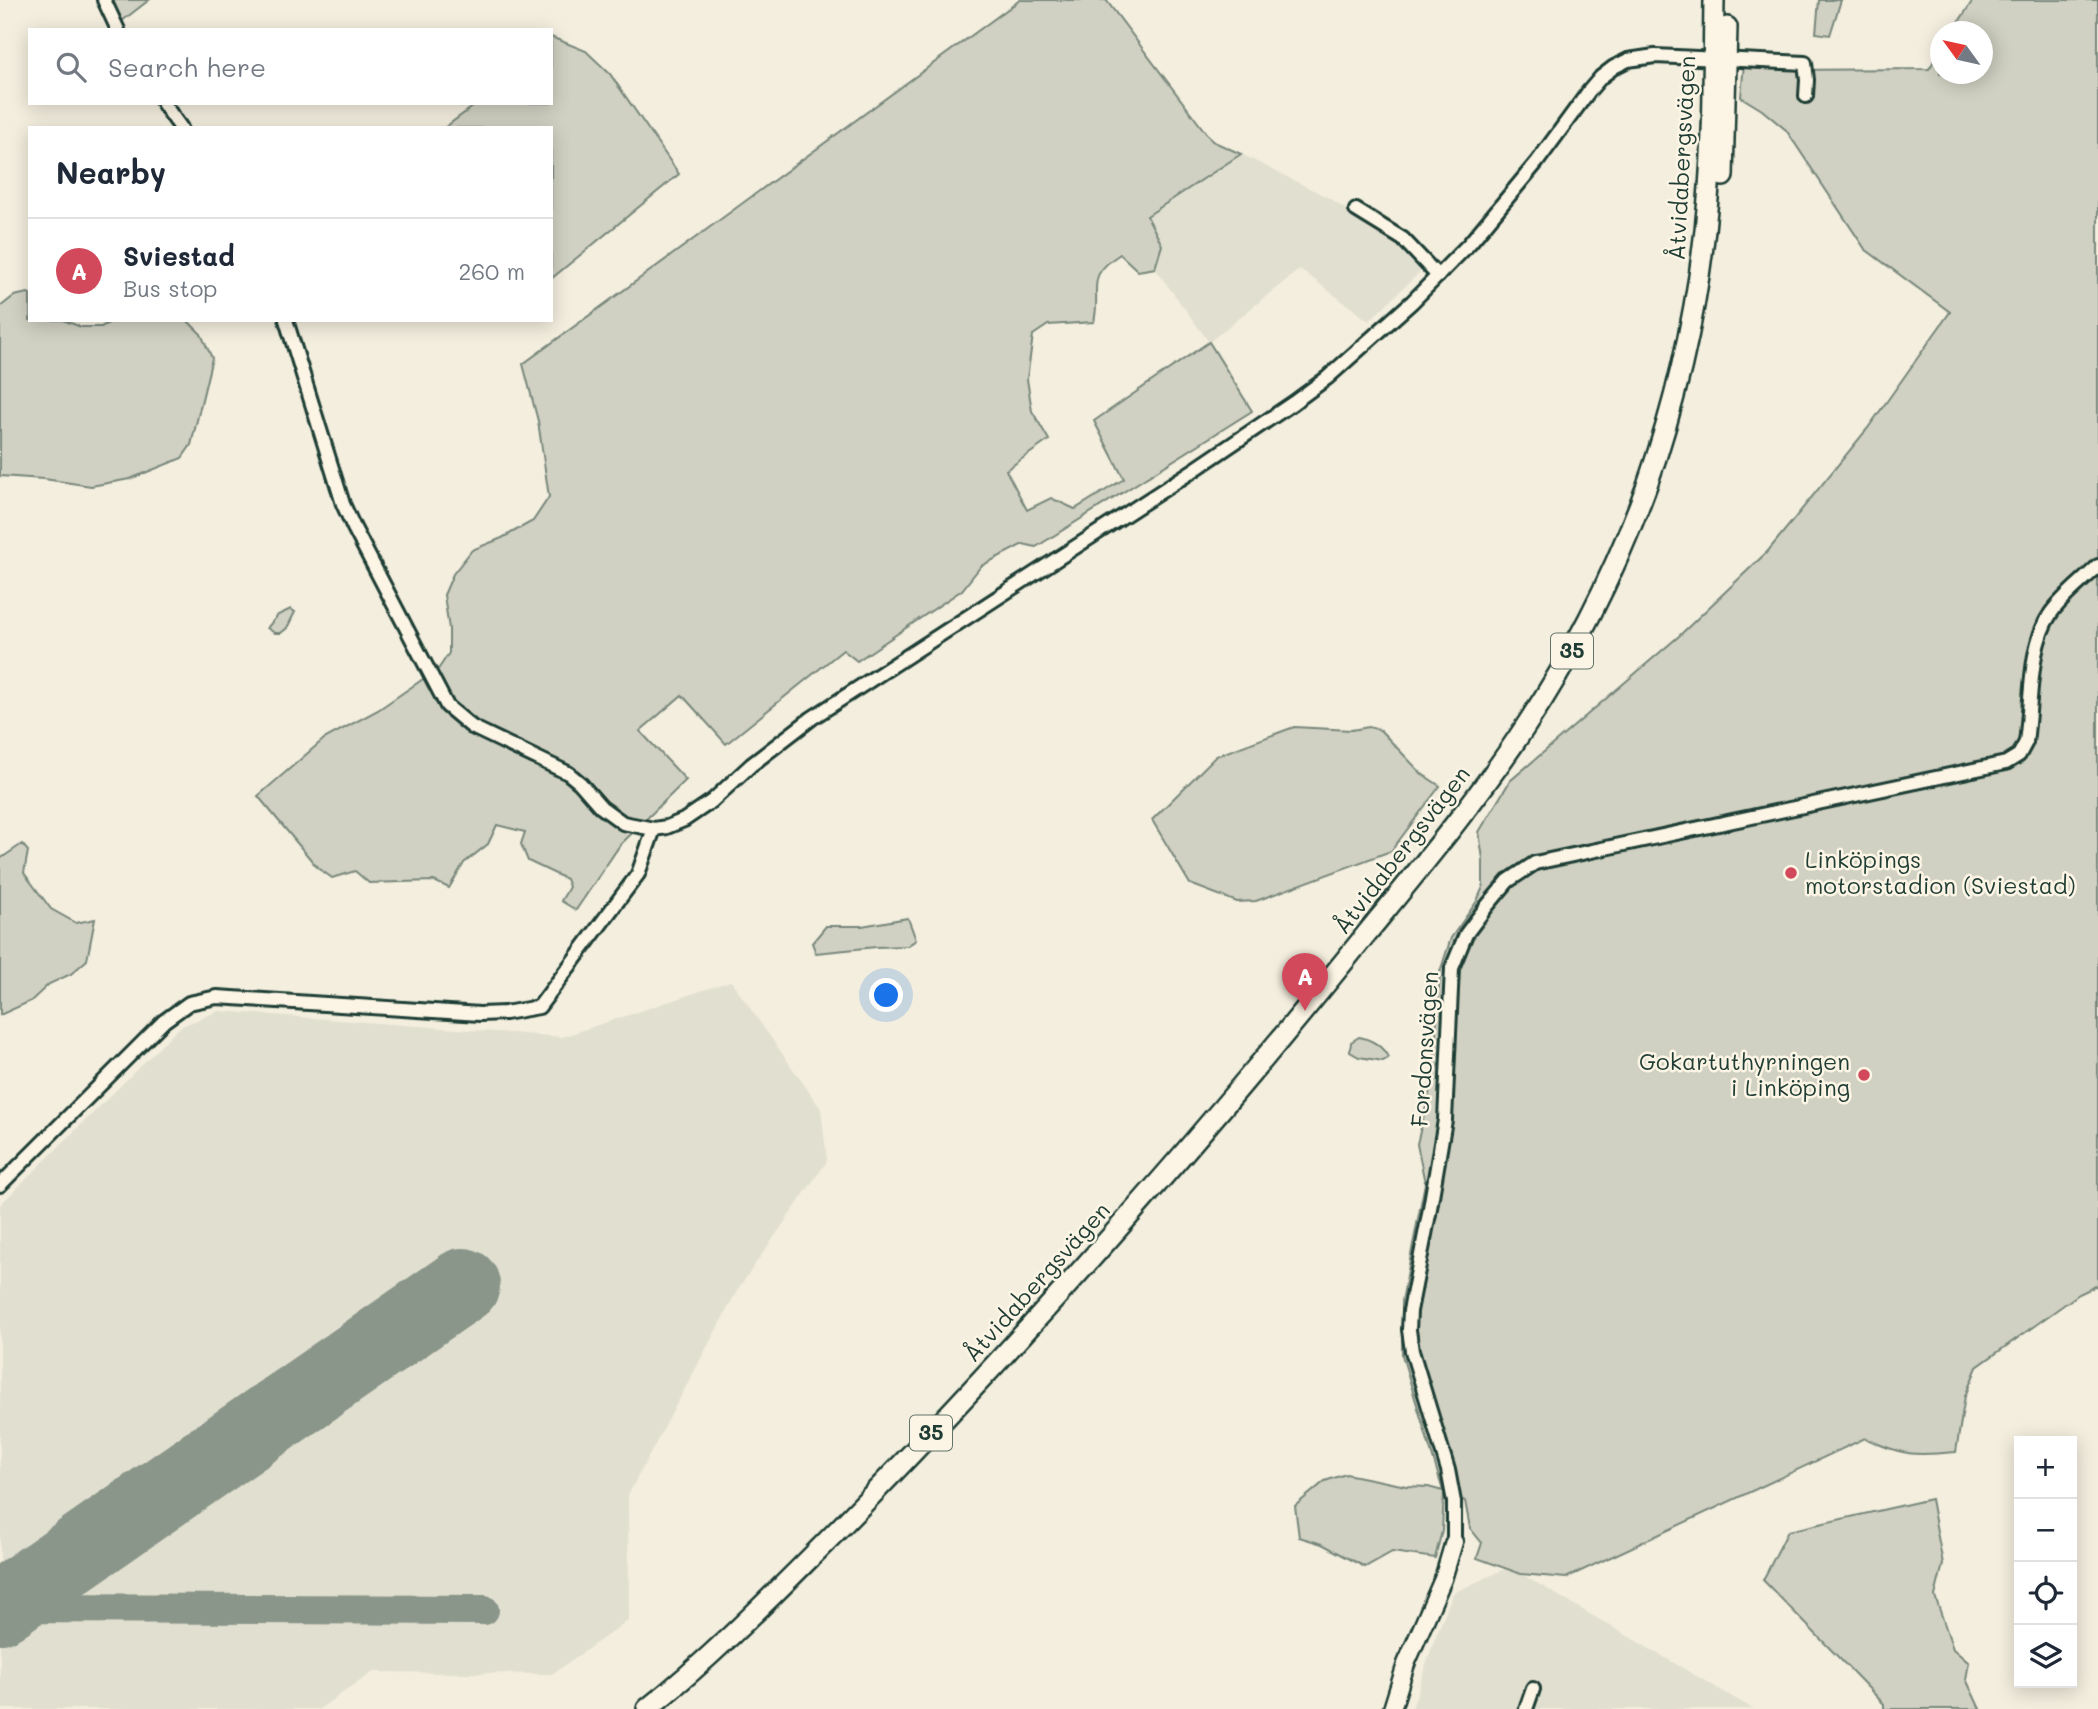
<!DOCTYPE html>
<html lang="en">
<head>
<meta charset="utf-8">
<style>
	body { margin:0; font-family:Mali,sans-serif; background:#f6f6f7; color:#1f2937 }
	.controls { position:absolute; right:21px; bottom:21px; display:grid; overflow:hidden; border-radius:0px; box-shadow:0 4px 18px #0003 }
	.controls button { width:63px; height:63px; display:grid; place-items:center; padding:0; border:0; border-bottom:2px solid #e0e1e3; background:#fff; color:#1f2937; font:35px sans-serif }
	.compass { position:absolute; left:1930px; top:21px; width:63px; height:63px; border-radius:50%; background:#fff; box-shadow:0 4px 18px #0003; rotate:303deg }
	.you { position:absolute; left:887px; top:996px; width:24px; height:24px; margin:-18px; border:5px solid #fff; border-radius:50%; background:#1a73e8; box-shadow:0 0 0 10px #1a73e833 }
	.badge { display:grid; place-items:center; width:46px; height:46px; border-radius:50%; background:#d1495b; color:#fff; font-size:23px; font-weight:700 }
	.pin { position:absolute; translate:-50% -58px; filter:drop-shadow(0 2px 4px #0008) }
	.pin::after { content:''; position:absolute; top:37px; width:24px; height:21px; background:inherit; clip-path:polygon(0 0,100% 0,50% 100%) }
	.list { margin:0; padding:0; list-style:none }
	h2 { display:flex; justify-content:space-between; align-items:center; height:91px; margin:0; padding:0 28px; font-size:30px }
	h2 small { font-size:23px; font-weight:400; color:#747a83 }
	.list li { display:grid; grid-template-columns:46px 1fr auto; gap:21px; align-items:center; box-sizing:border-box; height:105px; padding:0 28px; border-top:2px solid #e0e1e3 }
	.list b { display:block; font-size:26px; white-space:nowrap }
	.list p { margin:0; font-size:23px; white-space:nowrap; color:#747a83 }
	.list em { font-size:23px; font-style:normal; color:#747a83 }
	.icon { flex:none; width:38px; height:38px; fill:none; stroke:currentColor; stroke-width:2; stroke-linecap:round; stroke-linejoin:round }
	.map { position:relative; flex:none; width:2098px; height:1709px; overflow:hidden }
	.search { position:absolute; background:#fff; box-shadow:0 4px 18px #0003; left:28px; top:28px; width:525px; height:77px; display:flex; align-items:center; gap:18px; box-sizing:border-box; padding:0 24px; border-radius:0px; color:#747a83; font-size:26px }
	.panel { position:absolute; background:#fff; box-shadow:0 4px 18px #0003; left:28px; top:126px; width:525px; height:196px; border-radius:0px }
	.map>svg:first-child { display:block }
	.built { fill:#e1dfd0 }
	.green { fill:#d0d1c2; stroke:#78877b; stroke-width:2 }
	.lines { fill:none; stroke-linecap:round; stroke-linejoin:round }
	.taxiway { stroke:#899689; stroke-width:30 }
	.runway { stroke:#899689; stroke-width:74 }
	.minor-casing { stroke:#1f3d34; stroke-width:18 }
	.tertiary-casing { stroke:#1f3d34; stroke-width:21 }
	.primary-casing { stroke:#1f3d34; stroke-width:24 }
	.minor { stroke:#fcf5e5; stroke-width:12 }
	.tertiary { stroke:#fcf5e5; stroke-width:16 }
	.primary { stroke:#fcf5e5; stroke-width:19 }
	.poi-dot { fill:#d1495b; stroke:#fcf5e5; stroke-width:2.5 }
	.labels { text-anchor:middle; stroke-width:5; stroke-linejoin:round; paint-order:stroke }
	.shield { fill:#fcf5e5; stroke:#617469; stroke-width:2 }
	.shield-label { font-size:21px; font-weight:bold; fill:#1f3d34 }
	.street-label { font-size:23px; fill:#1f3d34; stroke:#fcf5e5 }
	.poi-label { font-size:23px; fill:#1f3d34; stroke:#fcf5e5; text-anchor:start }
</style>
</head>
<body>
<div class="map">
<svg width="2098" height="1709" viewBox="0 0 2098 1709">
	<rect width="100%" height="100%" fill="#f3eede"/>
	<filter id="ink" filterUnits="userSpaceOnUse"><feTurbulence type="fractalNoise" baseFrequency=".0143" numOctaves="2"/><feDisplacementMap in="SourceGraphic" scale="14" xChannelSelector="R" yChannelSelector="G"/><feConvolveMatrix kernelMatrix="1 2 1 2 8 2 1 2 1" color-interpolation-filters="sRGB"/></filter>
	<g filter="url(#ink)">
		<g class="built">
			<path d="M1241,154L1329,198L1398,244L1423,269L1369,321L1300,269L1209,342L1155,268L1162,245L1147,216Z"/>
			<path d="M731,981L821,1109L827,1161L738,1289L628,1495L629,1620L552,1674L373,1672L319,1709H0V1205L180,1027L219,1011L562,1037Z"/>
			<path d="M1505,1569L1521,1574L1753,1709H1412L1434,1641L1453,1593Z"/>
		</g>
		<g class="green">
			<path d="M111,0H149L122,21Z"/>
			<path d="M1020,0H1106L1212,141L1241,154L1147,216L1162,245L1155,268L1138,271L1120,254C1083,278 1102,287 1094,322L1048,325L1033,335L1027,379L1032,411L1049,440L1006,470L1027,510L1051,498L1075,509L1124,479L1094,421L1209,342L1252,411L1036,547L1023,544L981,566L962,590L857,661L843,650L726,744L682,695L640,731L686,780L620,845L576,910L561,901L569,887L566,879L528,861L521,844L525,832L497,825L488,844L464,863L449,888L434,881L369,883L355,871L332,878L317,867L258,796L324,739L378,710L439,668L449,653V629L444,595L453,574L472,550L502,538L533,521L549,497L538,421L523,364Z"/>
			<path d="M1819,0H1841L1830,35L1816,33Z"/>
			<path d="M1973,0H2098V1285L2079,1294L1977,1367L1965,1396L1956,1452C1915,1456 1902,1456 1865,1438L1566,1578L1521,1574L1477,1558L1482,1543L1470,1528L1465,1501L1444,1492L1442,1531L1435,1558L1392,1552L1365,1567L1322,1544L1299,1537L1295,1506L1325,1481L1346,1474L1406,1486L1428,1487L1443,1491L1402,1355V1301L1425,1183L1417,1144L1433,1077L1440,972L1451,938L1477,901L1483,887V859L1479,832L1510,781L1679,636L1768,551L1868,428L1950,312L1865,249L1786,130L1762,110L1741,97L1744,63L1782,70L1929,69L1940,51V74H1982V32L1953,31Z"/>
			<path d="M551,37L586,51L610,74L679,174L551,279V128H444L478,103H551Z"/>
			<path d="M28,293L30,294V320H63L81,327H101L114,320H187L201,334L212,358L191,445L182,458L130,479L91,486L44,479L0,476V307L14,296Z"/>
			<path d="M291,609L295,612L287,628L281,633H275L267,628L278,615Z"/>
			<path d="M1294,727L1351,730L1369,727L1380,730L1422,774L1440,786L1391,851L1256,901L1237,902L1190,884L1152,820L1216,756Z"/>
			<path d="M22,844L28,851L24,873L51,909L76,923L95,919L87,960L71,974L49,984L31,1001L0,1015V859Z"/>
			<path d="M908,918L916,940L907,946L876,947L816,953L812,943L826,926H862Z"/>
			<path d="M1359,1037C1371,1039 1384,1047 1388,1058L1383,1061L1359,1057L1350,1052L1351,1042Z"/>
			<path d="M1931,1499L1943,1564L1935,1596L1953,1649L1969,1663L1966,1679L1980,1709H1884V1704L1763,1580L1788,1531Z"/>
		</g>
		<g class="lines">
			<path class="taxiway" d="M0,1612L20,1608L484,1610"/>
			<path class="runway" d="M0,1607L463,1285"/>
			<g class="minor-casing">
				<g id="minor">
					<path d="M104,0L118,30"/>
					<path d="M163,103L181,128"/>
					<path d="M1356,210L1403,239L1438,276"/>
					<path d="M286,320L343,504L354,528L447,706L472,727L568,773L580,783L601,807L623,823L654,829L667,827L684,820L712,801L751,765L812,718L1194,470L1293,403L1327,378L1412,302L1469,244L1537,162L1589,91L1601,77L1614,67L1628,60L1655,56L1805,63L1807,80L1806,96"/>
					<path d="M0,1185L164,1021L189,1003L217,997L480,1014L505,1013L539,1007L638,874L654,829"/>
					<path d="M1454,1542V1502L1448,1470L1412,1351L1409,1330L1410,1311L1429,1214L1445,1120L1452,968L1466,934L1487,906L1508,881L1535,863L2006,763L2019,755L2026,742C2032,702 2028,646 2051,613C2064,595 2082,582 2098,566"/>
					<path d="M1526,1709L1533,1689"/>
				</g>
			</g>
			<g class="tertiary-casing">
				<path id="tertiary" d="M1392,1709L1406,1664L1443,1579L1454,1542"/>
			</g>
			<g class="primary-casing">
				<g id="primary">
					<path d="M1723,176L1727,27"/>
					<path d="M647,1709C710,1659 766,1602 823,1545C909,1458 992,1369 1074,1278C1172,1169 1267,1057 1359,943C1416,873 1475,803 1525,727C1575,652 1616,570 1647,485C1679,393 1700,296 1708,199C1714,133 1713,66 1714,0"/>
				</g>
			</g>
			<use href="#minor" class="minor"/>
			<use href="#tertiary" class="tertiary"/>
			<use href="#primary" class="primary"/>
		</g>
	</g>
	<g class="poi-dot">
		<circle cx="1791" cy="873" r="7"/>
		<circle cx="1864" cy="1075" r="7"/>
	</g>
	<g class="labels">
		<g class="shield">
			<rect x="1551" y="633.5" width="42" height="35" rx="5"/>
			<rect x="910" y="1415.5" width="42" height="35" rx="5"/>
		</g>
		<g class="shield-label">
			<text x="1572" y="658">35</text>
			<text x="931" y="1440">35</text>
		</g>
		<g class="street-label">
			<text transform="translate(1682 158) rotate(-87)" y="8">Åtvidabergsvägen</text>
			<text transform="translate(1402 850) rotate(-52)" y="8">Åtvidabergsvägen</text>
			<text transform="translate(1425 1049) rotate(-86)" y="8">Fordonsvägen</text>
			<text transform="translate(1037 1282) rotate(-48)" y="8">Åtvidabergsvägen</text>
		</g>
		<g class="poi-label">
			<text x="1805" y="868">Linköpings<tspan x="1805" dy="26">motorstadion (Sviestad)</tspan></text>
			<text x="1850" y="1070" text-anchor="end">Gokartuthyrningen<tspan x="1850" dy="26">i Linköping</tspan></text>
		</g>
	</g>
</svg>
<div class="controls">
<button>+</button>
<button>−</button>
<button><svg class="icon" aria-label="locate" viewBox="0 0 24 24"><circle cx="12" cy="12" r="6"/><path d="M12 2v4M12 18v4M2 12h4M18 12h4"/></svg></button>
<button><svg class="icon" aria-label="layers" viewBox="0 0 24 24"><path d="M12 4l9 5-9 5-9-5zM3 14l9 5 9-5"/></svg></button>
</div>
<svg class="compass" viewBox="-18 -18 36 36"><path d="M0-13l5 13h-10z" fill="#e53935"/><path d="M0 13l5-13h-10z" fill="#747a83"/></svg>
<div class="you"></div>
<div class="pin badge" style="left:1305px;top:1011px">A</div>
<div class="search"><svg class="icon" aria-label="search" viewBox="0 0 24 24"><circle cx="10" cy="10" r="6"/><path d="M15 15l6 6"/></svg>Search here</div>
<section class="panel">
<h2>Nearby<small></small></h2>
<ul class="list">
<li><span class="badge">A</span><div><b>Sviestad</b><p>Bus stop</p></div><em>260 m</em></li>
</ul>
</section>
</div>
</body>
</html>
